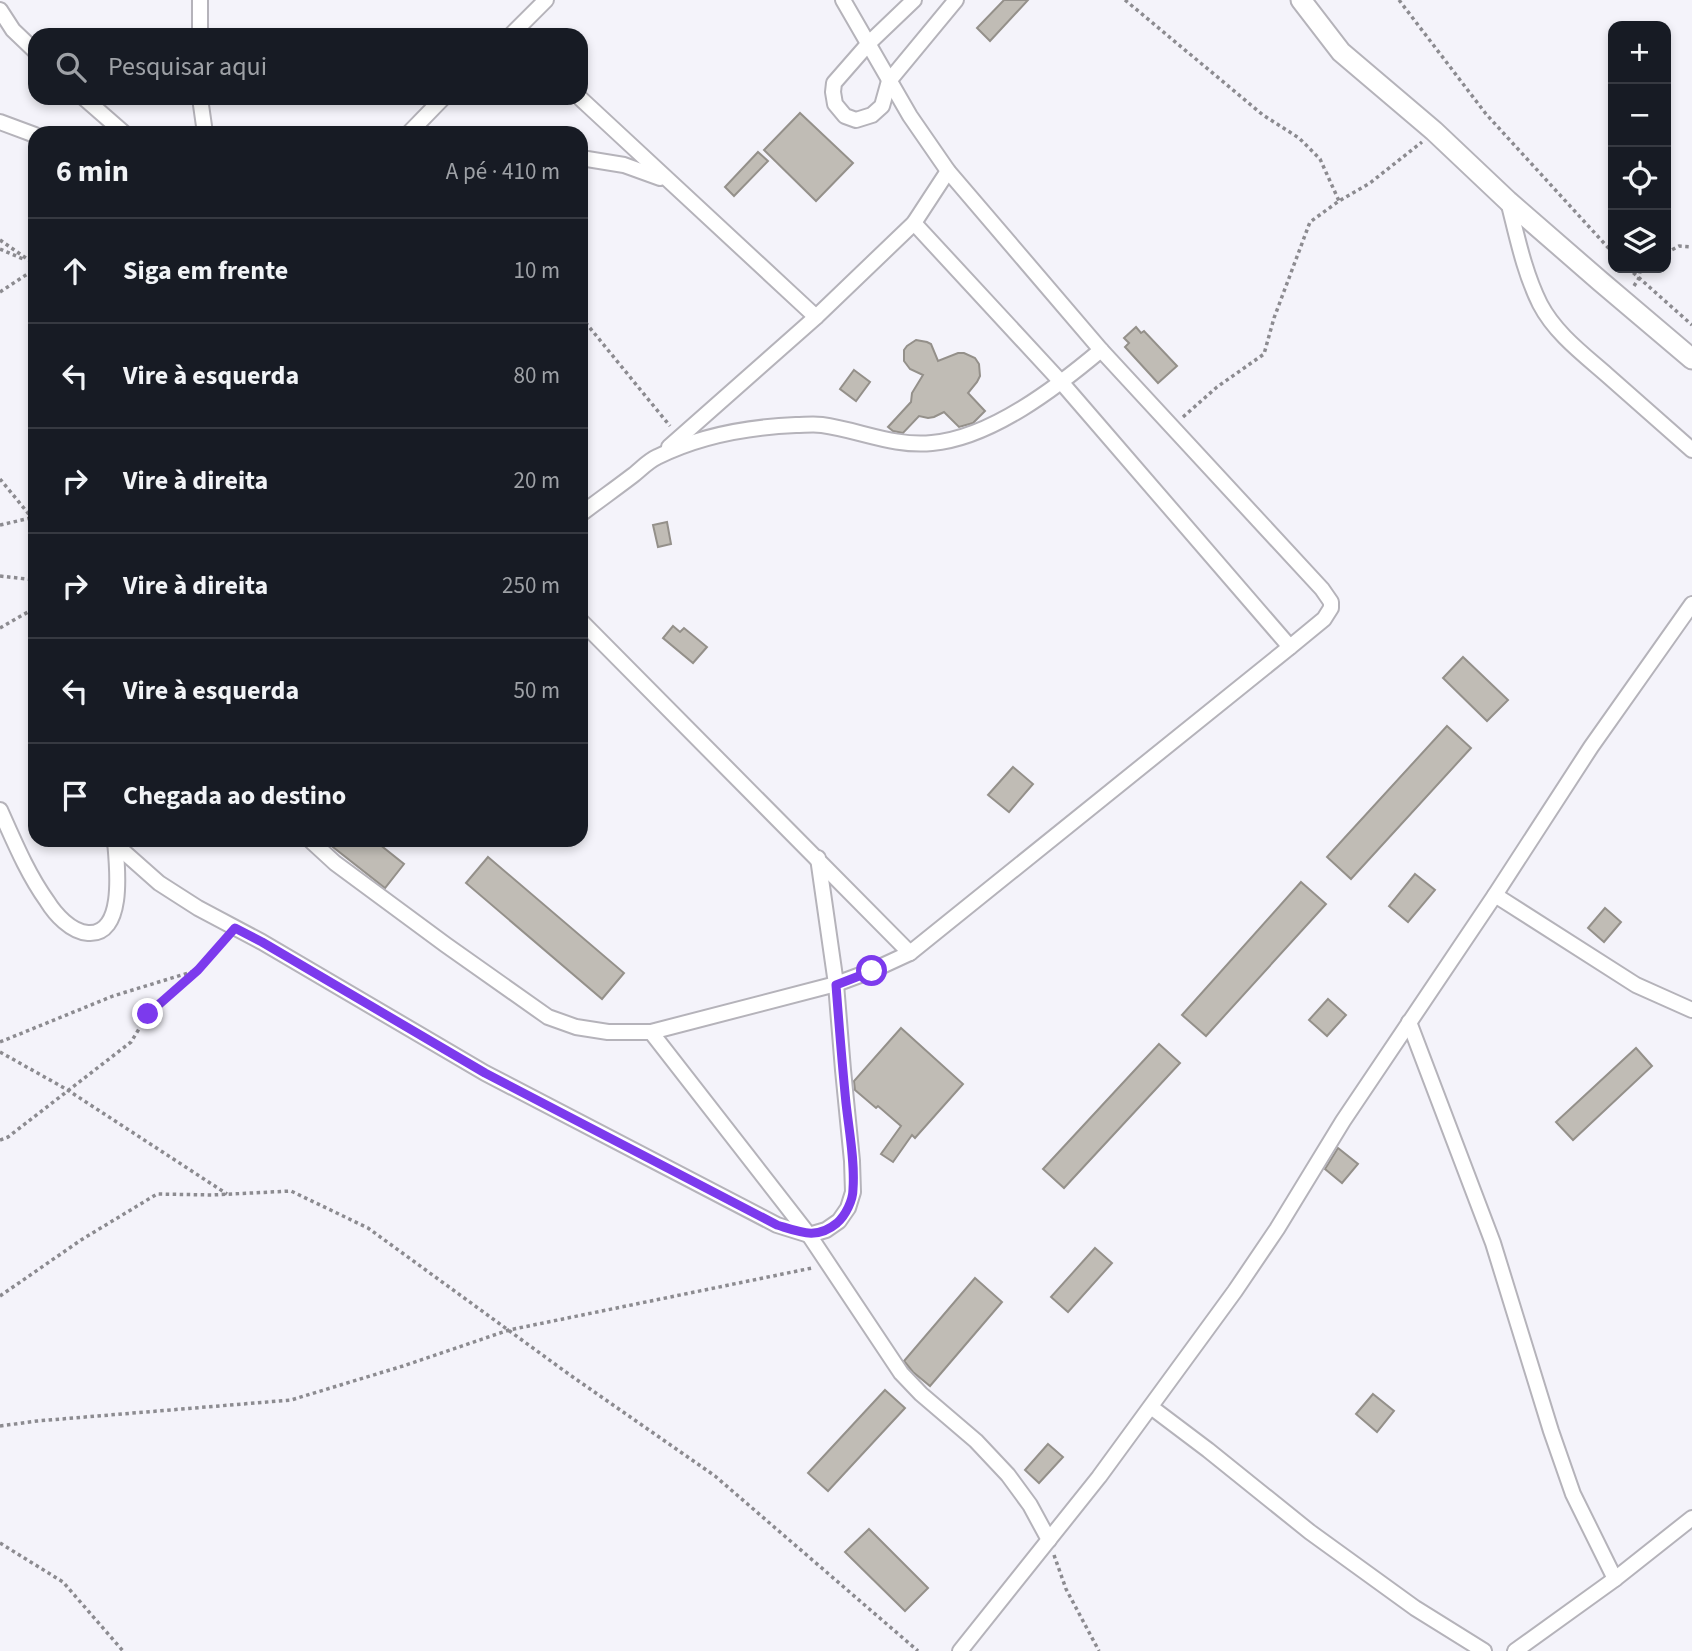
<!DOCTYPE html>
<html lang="pt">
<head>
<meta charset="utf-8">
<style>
	body { margin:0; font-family:"Source Sans 3",sans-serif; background:#20242c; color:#f1f3f6 }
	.controls { position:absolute; right:21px; top:21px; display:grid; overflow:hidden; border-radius:14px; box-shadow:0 4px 10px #0003 }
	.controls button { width:63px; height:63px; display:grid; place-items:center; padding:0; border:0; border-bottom:2px solid #363941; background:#171b24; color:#f1f3f6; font:35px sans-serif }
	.stop { position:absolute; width:21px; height:21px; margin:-16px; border:5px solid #7c3aed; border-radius:50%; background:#fff }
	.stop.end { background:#7c3aed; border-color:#fff; box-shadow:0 2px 7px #0008 }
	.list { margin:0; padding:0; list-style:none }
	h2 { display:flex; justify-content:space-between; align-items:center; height:91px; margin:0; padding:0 28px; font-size:30px }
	h2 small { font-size:23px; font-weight:400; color:#9ea1a6 }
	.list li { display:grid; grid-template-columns:46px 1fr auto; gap:21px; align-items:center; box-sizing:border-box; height:105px; padding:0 28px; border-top:2px solid #363941 }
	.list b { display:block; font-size:26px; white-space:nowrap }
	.list em { font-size:23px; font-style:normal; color:#9ea1a6 }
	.icon { flex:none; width:38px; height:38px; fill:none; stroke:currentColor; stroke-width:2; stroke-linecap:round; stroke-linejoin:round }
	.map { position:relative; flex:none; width:1692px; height:1651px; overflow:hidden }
	.search { position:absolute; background:#171b24; box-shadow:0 4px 10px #0003; left:28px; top:28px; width:560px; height:77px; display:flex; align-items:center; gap:18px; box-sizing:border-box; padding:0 24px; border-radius:21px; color:#9ea1a6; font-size:26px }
	.panel { position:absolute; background:#171b24; box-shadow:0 4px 10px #0003; left:28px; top:126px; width:560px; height:721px; border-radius:21px }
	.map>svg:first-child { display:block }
	.building { fill:#c0bcb5; stroke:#94908a; stroke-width:2 }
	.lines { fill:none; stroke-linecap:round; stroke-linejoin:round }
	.street-casing { stroke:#b5b3ba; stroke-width:18 }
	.secondary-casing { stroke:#b5b3ba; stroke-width:23 }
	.path { stroke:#8c8b90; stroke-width:3.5; stroke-dasharray:3.5 3.5; stroke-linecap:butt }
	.street { stroke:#fff; stroke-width:14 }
	.secondary { stroke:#fff; stroke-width:19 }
	.route { stroke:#7c3aed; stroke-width:9 }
</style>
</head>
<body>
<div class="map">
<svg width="1692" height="1651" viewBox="0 0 1692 1651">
	<rect width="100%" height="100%" fill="#f4f3fa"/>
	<g class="building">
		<path d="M1004,0H1028L990,41L977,28Z"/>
		<path d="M800,113L853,163L816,201L764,150Z"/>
		<path d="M758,152L768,161L734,196L725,187Z"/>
		<path d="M1136,327L1141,333L1144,331L1177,366L1158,383L1125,347L1129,343L1124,338Z"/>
		<path d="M916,340L927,342L931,344L938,361L958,353H964L975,358L979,364L980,376L977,382L968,393L985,411L973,423L959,427L944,412L934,417L928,418L919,416L903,433L893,431L888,427L911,402L912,393L923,375L910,369L904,361V350L907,346Z"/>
		<path d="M854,370L870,382L856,401L840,389Z"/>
		<path d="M667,522L671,544L658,547L653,525Z"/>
		<path d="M673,626L680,632L684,628L707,647L693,663L663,638Z"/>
		<path d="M1463,657L1508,700L1487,721L1443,678Z"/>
		<path d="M1447,726L1471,748L1351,879L1327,857Z"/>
		<path d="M1013,767L1033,784L1009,812L988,795Z"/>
		<path d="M324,840H374L404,864L385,888Z"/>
		<path d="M488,857L624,973L602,999L466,883Z"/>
		<path d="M1415,874L1435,890L1408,922L1389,906Z"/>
		<path d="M1301,882L1326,904L1206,1036L1182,1015Z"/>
		<path d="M1605,908L1621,922L1604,942L1588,928Z"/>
		<path d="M1328,999L1346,1015L1327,1036L1309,1020Z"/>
		<path d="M901,1028L963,1084L915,1138L912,1135L893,1162L881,1154L901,1126L878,1106L876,1108L855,1090L854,1081Z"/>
		<path d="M1159,1044L1180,1063L1064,1188L1043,1169Z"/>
		<path d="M1636,1048L1652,1066L1573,1140L1556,1122Z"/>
		<path d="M1338,1148L1358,1164L1342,1183L1325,1169Z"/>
		<path d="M1095,1248L1112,1263L1068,1312L1051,1297Z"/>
		<path d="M975,1278L1002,1302L930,1386L913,1372L904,1361Z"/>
		<path d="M885,1390L905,1408L828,1491L808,1473Z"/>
		<path d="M1373,1394L1394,1411L1377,1432L1356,1414Z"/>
		<path d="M1048,1444L1063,1457L1039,1483L1025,1470Z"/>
		<path d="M869,1529L928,1588L905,1611L845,1552Z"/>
	</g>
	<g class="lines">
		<g class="street-casing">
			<g id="street">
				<path d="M914,0L869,43L834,83L833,92L835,104L845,116L856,120L872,115L882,106L889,81L956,0"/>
				<path d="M0,10L13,30L35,51"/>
				<path d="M200,35V0"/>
				<path d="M511,35L546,0"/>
				<path d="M84,98L124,133"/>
				<path d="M200,98L205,133"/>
				<path d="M580,98L816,317"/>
				<path d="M0,122L35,135"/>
				<path d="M409,133L443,98"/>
				<path d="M581,158L624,165L660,178"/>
				<path d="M1508,201C1517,236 1524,272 1540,304C1555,333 1583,354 1607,375C1635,400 1664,425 1692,450"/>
				<path d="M914,223L1062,383L1290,647"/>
				<path d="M669,447L816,317L914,223L948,171"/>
				<path d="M581,514C598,501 615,489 632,476C640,470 648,461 657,457C699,436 749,427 796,425C804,425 814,424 822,425C859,430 894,447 932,443C991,438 1057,387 1101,350"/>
				<path d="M581,621L910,953L1290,647L1324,619L1331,608V602L1322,589L1101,350L948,171L910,116L843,0"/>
				<path d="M0,810C14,841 27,873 47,901C55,914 71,932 88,933C126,936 117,864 115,841"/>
				<path d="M310,840L335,863L446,945L548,1017L576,1027L608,1032H651L836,984L871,971L910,953"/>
				<path d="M115,844L159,883L198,908L262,942L485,1073L777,1225L809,1235L826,1230L839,1221L848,1208L853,1192L852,1161L843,1070L836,984L818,858"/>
				<path d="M1495,895L1636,985L1692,1010"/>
				<path d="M1409,1022L1493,1243L1551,1431L1573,1494L1615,1579"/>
				<path d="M651,1032L809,1235L901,1373L921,1394L976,1441L1008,1475L1030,1505L1049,1540"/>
				<path d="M1151,1407L1208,1450L1310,1532L1415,1608L1484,1651"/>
				<path d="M960,1651L1099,1477L1235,1291L1277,1229L1343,1121L1495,895L1591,747L1692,604"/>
				<path d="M1515,1651L1615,1579L1692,1518"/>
			</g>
		</g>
		<g class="secondary-casing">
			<path id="secondary" d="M1301,0L1341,52L1434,131L1508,201L1600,281L1692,359"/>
		</g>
		<g class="path">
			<path d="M1125,0L1263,115L1299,138L1320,159L1339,201"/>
			<path d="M1399,0L1486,114L1613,253"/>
			<path d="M0,240L33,263"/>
			<path d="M0,249L23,259"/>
			<path d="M1666,253L1679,246L1692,247"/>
			<path d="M1628,268L1692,325"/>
			<path d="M1634,286L1639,278L1640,271L1645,268"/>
			<path d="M0,292L35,269"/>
			<path d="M581,317L670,426"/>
			<path d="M1183,417L1217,387L1264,354L1274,318L1310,222L1339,201L1370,183L1422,142"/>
			<path d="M0,479L32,518"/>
			<path d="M0,525L35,517"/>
			<path d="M0,576L35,580"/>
			<path d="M0,628L35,608"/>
			<path d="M0,1042L113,996L198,970L226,938"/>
			<path d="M0,1052L66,1089L227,1194"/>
			<path d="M0,1140L8,1137L131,1042L148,1014L197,971"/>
			<path d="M0,1296L81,1240L157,1194L212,1195L291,1191L368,1228L570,1375L715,1476L918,1651"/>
			<path d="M0,1426L37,1421L291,1400L403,1366L509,1330L812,1268"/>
			<path d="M0,1543L63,1582L123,1651"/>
			<path d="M1054,1555L1066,1589L1099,1651"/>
		</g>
		<use href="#street" class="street"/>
		<use href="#secondary" class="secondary"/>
	</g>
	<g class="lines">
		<path class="route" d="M148,1014L198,970L235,928L262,942L485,1073L777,1225C800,1232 817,1240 837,1223C846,1215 853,1200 853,1189C855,1161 849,1131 846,1103C842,1064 839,1024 836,985L872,971"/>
	</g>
</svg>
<div class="controls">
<button>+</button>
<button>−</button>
<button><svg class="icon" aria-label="locate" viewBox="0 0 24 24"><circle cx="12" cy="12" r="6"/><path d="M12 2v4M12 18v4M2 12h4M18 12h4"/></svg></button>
<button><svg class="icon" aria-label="layers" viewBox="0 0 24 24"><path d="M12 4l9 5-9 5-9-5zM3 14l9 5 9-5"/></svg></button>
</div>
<div class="stop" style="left:872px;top:971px"></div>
<div class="stop end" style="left:148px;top:1014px"></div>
<div class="search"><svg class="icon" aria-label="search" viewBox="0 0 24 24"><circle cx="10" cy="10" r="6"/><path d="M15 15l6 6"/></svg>Pesquisar aqui</div>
<section class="panel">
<h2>6 min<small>A pé · 410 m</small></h2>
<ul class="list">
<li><svg class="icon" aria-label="ahead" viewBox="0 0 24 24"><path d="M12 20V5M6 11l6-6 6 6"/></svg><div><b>Siga em frente</b></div><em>10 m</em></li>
<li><svg class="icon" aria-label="left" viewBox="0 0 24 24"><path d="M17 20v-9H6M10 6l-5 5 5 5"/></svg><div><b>Vire à esquerda</b></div><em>80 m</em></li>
<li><svg class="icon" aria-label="right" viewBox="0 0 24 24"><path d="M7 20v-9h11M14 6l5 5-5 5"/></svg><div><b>Vire à direita</b></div><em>20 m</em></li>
<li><svg class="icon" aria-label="right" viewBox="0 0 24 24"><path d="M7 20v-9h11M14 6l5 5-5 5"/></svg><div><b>Vire à direita</b></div><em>250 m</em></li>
<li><svg class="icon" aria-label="left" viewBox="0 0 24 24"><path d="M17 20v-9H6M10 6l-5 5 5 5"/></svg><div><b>Vire à esquerda</b></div><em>50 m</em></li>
<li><svg class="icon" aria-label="arrive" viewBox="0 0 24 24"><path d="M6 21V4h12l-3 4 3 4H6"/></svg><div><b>Chegada ao destino</b></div></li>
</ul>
</section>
</div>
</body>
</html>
